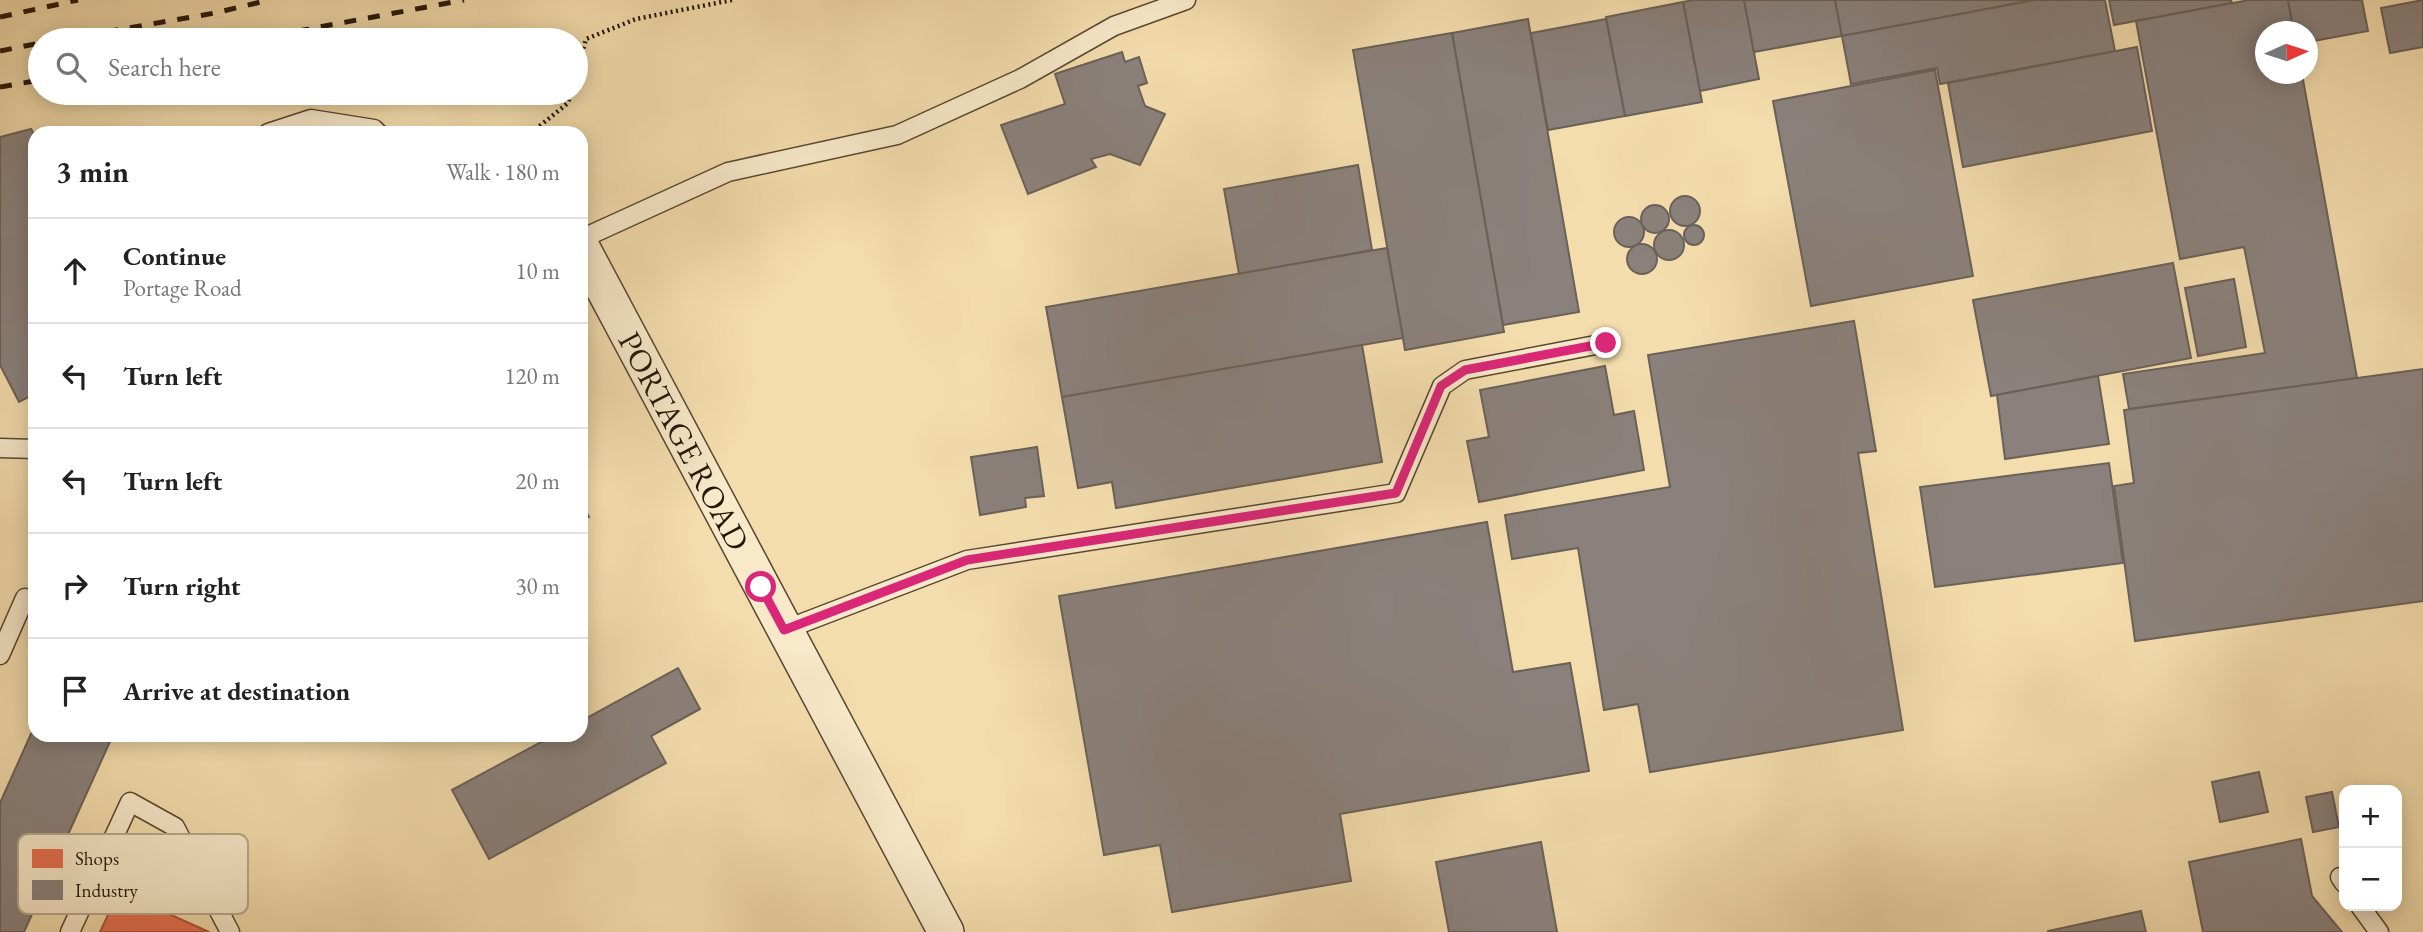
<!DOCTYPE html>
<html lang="en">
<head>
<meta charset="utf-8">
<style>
	body { margin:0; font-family:"EB Garamond",serif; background:#f2f2f2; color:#222 }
	.controls { position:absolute; right:21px; bottom:21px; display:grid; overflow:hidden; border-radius:14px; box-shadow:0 4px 18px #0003 }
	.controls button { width:63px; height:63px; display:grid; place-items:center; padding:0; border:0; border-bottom:2px solid #e0e0e0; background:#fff; color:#222; font:35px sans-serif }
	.compass { position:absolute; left:2255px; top:21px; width:63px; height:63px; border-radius:50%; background:#fff; box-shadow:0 4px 18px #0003; rotate:87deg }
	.stop { position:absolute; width:21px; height:21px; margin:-16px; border:5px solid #db2777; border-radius:50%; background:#fff }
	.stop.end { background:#db2777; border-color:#fff; box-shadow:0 2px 7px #0008 }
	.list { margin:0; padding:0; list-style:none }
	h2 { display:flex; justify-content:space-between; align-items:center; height:91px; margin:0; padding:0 28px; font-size:30px }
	h2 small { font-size:23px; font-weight:400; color:#767676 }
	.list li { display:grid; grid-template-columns:46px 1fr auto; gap:21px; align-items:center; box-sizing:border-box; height:105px; padding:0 28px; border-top:2px solid #e0e0e0 }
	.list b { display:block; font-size:26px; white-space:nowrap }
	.list p { margin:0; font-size:23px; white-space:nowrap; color:#767676 }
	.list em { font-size:23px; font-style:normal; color:#767676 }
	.icon { flex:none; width:38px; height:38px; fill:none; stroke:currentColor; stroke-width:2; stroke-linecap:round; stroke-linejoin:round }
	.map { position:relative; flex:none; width:2423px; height:932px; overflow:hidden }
	.search { position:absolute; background:#fff; box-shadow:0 4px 18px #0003; left:28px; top:28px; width:560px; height:77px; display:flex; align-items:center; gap:18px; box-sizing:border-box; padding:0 24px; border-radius:38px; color:#767676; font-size:26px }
	.panel { position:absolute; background:#fff; box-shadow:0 4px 18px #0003; left:28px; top:126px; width:560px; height:616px; border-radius:21px }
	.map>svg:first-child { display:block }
	.shops { fill:#e76f51; stroke:#ac553b; stroke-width:2 }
	.industry { fill:#8a817c; stroke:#6b6159; stroke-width:2 }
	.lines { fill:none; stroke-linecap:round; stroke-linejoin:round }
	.lane-casing { stroke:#584831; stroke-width:21 }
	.street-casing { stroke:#584831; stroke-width:38 }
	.path { stroke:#241708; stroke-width:4.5; stroke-dasharray:2 3.5; stroke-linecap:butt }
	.lane { stroke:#f8e9ca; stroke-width:18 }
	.street { stroke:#f8e9ca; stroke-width:35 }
	.rail { stroke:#241708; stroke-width:5; stroke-dasharray:12 12; stroke-linecap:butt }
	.route { stroke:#db2777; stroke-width:9 }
	.labels { text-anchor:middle; stroke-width:7; stroke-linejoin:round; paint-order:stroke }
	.street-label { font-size:32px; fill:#241708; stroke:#f8e9ca }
	.key { fill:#f8e9ca; stroke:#b8aa90; stroke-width:2 }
	.key-label { font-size:19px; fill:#241708 }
</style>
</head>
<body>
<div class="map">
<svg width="2423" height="932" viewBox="0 0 2423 932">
	<rect width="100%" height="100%" fill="#f4ddad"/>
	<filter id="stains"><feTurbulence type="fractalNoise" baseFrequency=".00286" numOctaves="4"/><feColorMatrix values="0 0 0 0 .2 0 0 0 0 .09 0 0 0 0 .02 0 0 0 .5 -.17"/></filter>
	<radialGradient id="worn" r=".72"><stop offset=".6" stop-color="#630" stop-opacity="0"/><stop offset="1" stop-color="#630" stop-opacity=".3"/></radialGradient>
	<path class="shops" d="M135,856L185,878L169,914L209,932H100Z"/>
	<g class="industry">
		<path d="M1693,0H1744L1759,79L1700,91L1683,2Z"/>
		<path d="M1744,0H1835L1842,36L1754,52Z"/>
		<path d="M1835,0H2035L1842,36Z"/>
		<path d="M2035,0H2105L2115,51L1940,84L1937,68L1851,84L1842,36Z"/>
		<path d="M2109,0H2231L2232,3L2114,25Z"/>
		<path d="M2249,0H2288L2294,32H2266V74H2302L2357,378L2129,409L2123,374L2265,353L2244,247L2180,259L2136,21Z"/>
		<path d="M2288,0H2362L2368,31L2308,42V32H2294Z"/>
		<path d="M2423,0V47L2390,53L2381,8Z"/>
		<path d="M1683,2L1702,102L1625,116L1606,17Z"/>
		<path d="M1528,19L1579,312L1503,325L1452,33Z"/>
		<path d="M1606,19L1625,116L1548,130L1531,33Z"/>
		<path d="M1452,33L1504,332L1405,350L1353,50Z"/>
		<path d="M2137,47L2152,131L1963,167L1948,83Z"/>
		<path d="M1122,52L1125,62L1139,57L1147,83L1138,86L1145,106L1165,114L1140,165L1110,154L1091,159L1096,167L1028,194L1001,125L1065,104L1055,74Z"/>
		<path d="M1935,70L1973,276L1811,306L1773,101Z"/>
		<path d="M31,129L35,136V394L19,402L0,365V137Z"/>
		<path d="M1358,165L1372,250L1239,274L1224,189Z"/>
		<circle cx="1685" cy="211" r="15"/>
		<circle cx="1655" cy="219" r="14"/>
		<circle cx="1629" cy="232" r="15"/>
		<circle cx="1694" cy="235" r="10"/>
		<circle cx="1669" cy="245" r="15"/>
		<circle cx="1642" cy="259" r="15"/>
		<path d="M1387,248L1403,338L1062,397L1046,307Z"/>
		<path d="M2173,263L2191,358L1991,396L1973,300Z"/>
		<path d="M2234,279L2246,347L2198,356L2185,288Z"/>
		<path d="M1854,321L1876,451L1858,453L1903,730L1650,772L1638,704L1604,710L1578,548L1512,559L1505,515L1670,487L1648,355Z"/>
		<path d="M1362,345L1382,462L1116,508L1112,482L1078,488L1062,397Z"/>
		<path d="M1605,366L1614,415L1634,411L1644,470L1479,502L1467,441L1489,437L1480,390Z"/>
		<path d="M2423,369V601L2135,641L2114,486L2134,483L2124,410Z"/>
		<path d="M2098,376L2109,444L2005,459L1997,395Z"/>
		<path d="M1037,447L1044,496L1025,498L1026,507L980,515L971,457Z"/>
		<path d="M2109,463L2123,563L1935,587L1920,487Z"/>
		<path d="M581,501L589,517L581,521Z"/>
		<path d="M1487,522L1513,672L1570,663L1589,771L1340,814L1351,881L1172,912L1160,845L1104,855L1059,596Z"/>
		<path d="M678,668L700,709L651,736L666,763L489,859L452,790L554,735H581V721Z"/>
		<path d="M35,725V735H113L24,932H0V803Z"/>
		<path d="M2259,772L2268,812L2220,822L2212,782Z"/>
		<path d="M2332,792L2339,827L2313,832L2306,797Z"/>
		<path d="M2301,839L2312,896L2342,932H2203L2189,862Z"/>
		<path d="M1541,842L1557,932H1449L1436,862Z"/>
		<path d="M2141,911L2146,932H2048V931Z"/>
	</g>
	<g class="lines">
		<g class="lane-casing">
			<g id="lane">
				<path d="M268,133L311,119L374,129L378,133"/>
				<path d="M581,239L728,172L897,135L1020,79L1114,26L1186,0"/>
				<path d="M0,448L35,449"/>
				<path d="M784,630L967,560L1396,493L1442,386L1465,370L1606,343"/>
				<path d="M0,655L25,598"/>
				<path d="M2340,877L2344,883"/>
				<path d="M2360,906L2379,932"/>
				<path d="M70,932L130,802L175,827L230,932"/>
			</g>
		</g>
		<g class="street-casing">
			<path id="street" d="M581,246L946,932"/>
		</g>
		<g class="path">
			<path d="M576,75L586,39L636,19L732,0"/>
			<path d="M531,133L568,103L571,93"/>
		</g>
		<use href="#lane" class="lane"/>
		<use href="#street" class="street"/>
		<g class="rail">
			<path d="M0,17L78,0"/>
			<path d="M59,40L215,13L269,0"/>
			<path d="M250,40L464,0"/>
			<path d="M0,51L40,43"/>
			<path d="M0,87L40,80"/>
		</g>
	</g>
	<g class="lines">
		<path class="route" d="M761,587L784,630L967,560L1396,493L1441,386L1465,370L1606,343"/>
	</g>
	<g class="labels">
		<g class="street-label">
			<text transform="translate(684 441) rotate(62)" y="11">PORTAGE ROAD</text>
		</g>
	</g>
	<rect x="18" y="834" width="230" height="80" rx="10" class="key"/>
	<rect x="32" y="849" width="31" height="19" fill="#e76f51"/>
	<rect x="32" y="880" width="31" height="20" fill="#8a817c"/>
	<g class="key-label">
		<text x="75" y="865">Shops</text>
		<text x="75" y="897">Industry</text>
	</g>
	<rect width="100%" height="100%" filter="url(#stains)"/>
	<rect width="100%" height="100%" fill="url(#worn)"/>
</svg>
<div class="controls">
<button>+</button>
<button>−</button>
</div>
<svg class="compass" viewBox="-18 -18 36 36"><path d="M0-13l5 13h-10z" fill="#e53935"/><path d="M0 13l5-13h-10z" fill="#767676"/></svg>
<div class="stop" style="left:761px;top:587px"></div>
<div class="stop end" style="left:1606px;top:343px"></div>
<div class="search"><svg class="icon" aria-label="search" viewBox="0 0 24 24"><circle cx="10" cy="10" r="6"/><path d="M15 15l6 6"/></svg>Search here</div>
<section class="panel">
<h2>3 min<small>Walk · 180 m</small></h2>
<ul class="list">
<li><svg class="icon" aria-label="ahead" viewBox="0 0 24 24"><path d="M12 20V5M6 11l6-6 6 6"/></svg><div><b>Continue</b><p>Portage Road</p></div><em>10 m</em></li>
<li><svg class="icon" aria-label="left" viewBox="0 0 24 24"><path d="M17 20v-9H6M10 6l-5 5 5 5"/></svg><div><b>Turn left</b></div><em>120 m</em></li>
<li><svg class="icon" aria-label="left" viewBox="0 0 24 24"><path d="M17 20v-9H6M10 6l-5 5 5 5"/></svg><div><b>Turn left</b></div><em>20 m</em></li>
<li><svg class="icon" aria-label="right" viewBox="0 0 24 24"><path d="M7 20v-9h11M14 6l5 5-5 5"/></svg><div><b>Turn right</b></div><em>30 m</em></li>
<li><svg class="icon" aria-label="arrive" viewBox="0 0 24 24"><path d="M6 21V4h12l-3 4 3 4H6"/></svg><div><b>Arrive at destination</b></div></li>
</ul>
</section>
</div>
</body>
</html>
